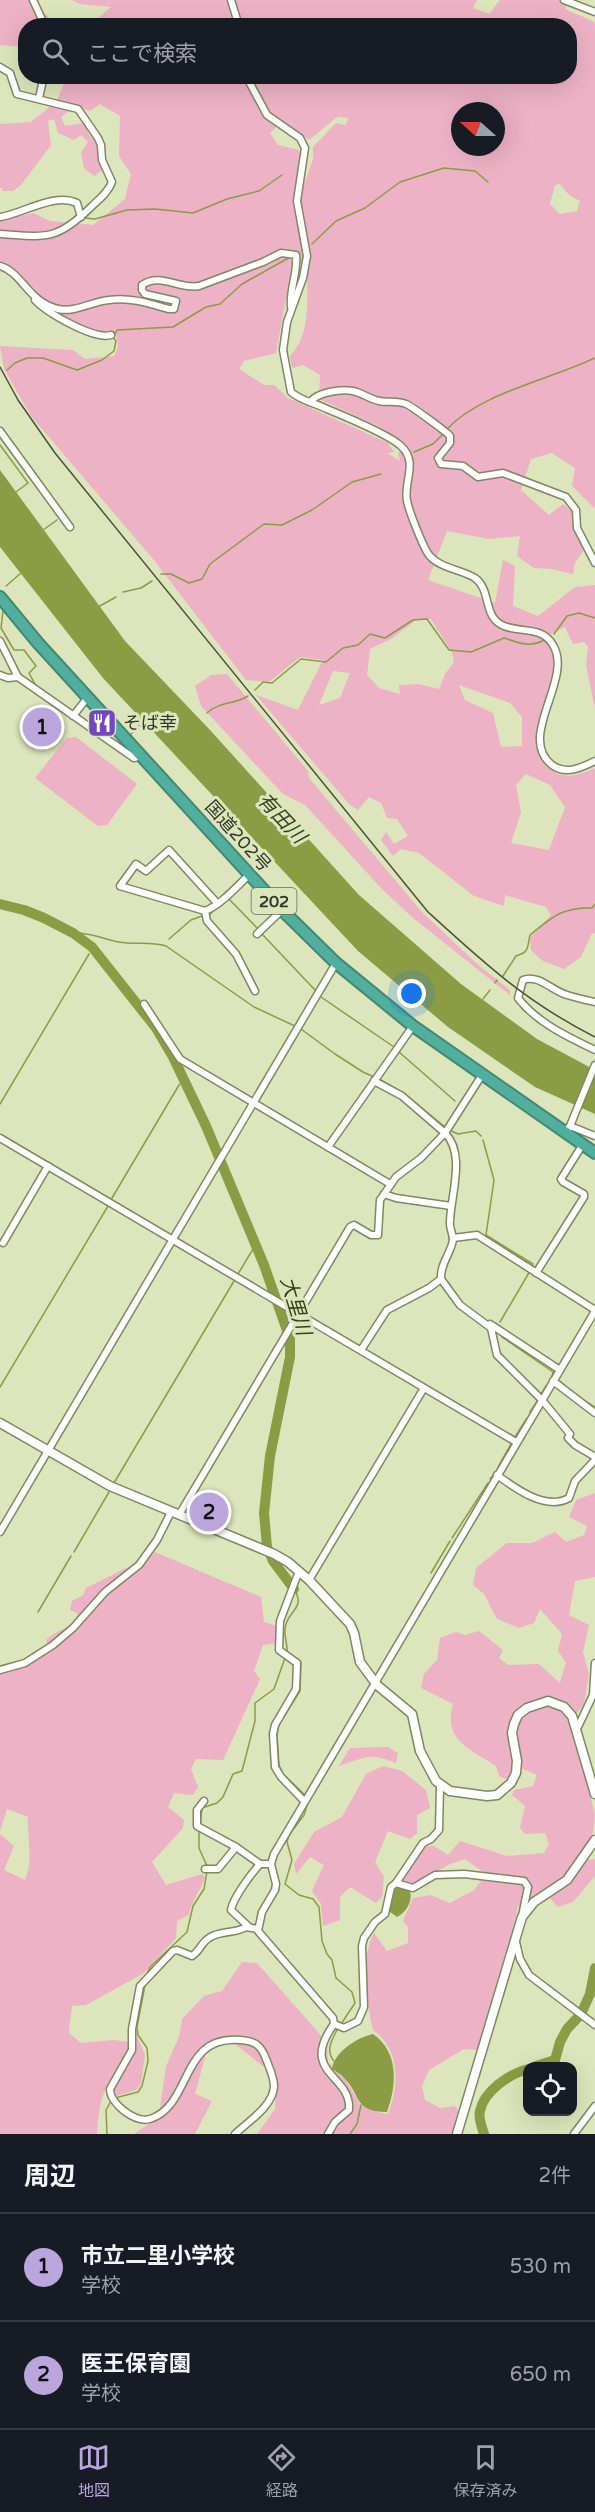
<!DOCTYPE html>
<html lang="ja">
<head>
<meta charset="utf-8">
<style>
	body { margin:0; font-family:"Varela Round","Noto Sans JP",sans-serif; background:#20242c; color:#f1f3f6 }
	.controls { position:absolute; right:18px; bottom:18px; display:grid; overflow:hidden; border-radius:12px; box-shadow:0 6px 24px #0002 }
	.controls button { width:54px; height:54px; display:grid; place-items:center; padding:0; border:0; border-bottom:2px solid #363941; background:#171b24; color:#f1f3f6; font:30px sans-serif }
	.compass { position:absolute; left:451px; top:102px; width:54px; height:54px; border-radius:50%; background:#171b24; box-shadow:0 6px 24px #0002; rotate:291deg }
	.you { position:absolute; left:412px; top:994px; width:21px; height:21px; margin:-15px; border:4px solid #fff; border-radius:50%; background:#1a73e8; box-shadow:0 0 0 9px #1a73e833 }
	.badge { display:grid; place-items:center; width:39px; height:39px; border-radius:50%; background:#baa5dd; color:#111; font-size:20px; font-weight:700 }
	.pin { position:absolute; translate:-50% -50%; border:3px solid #fff; box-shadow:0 2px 6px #0006 }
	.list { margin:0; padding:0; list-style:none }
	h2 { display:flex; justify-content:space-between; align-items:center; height:78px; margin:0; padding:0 24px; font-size:26px }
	h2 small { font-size:20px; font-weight:400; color:#9ea1a6 }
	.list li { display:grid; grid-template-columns:39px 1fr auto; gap:18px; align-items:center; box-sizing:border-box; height:108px; padding:0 24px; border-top:2px solid #363941 }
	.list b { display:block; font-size:22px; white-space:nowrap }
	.list p { margin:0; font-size:20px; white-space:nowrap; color:#9ea1a6 }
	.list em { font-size:20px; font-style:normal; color:#9ea1a6 }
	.icon { flex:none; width:33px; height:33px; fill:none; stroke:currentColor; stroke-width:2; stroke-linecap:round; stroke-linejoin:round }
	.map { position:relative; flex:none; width:595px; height:2134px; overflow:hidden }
	.search { position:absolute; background:#171b24; box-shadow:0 6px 24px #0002; left:18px; right:18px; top:18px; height:66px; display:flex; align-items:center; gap:15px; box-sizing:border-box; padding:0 21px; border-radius:24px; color:#9ea1a6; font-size:22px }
	.sheet { height:294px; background:#171b24 }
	nav { display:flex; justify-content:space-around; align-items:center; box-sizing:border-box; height:84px; border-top:2px solid #363941; background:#171b24; font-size:16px; color:#9ea1a6 }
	nav a { display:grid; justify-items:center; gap:3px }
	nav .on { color:#baa5dd }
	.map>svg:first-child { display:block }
	.green { fill:#edb2c5; fill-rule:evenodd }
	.water { fill:#8c9c44 }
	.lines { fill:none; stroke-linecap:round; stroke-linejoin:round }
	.stream { stroke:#8c9c44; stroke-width:1.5 }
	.river { stroke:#8c9c44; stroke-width:10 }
	.street-casing { stroke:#7f8861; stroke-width:9 }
	.secondary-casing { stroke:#7f8861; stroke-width:11 }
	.highway-casing { stroke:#468674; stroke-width:14 }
	.street { stroke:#fff; stroke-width:6 }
	.secondary { stroke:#fff; stroke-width:8 }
	.highway { stroke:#50b09d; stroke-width:10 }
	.rail { stroke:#4c513d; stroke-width:1.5 }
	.labels { text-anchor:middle; stroke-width:6; stroke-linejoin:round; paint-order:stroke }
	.shield { fill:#dce5bb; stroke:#666c54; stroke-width:1.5 }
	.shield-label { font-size:16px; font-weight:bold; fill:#343828 }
	.poi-label { font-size:18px; fill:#343828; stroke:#dce5bb; text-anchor:start }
	.street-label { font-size:18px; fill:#343828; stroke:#dce5bb }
	.water-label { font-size:20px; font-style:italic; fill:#383f1a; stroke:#dce5bb }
</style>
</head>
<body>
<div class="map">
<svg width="595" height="2134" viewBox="0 0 595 2134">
	<rect width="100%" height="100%" fill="#dce5bb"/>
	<g class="green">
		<path d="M0,0H30L57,25L26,26L25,47L0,45Z"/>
		<path d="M72,0H477L473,8L489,14L500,0H568L565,9L595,22V509L572,486L575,468L552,453L531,459L521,490L549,515L563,504L573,512L574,529L585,548L575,563L573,574L552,569L534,568L517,556L520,536L489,539L447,531L428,580L495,603L503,560L515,566L513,606L538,616L575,587L595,585V709L586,665L588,647L584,642L573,644L565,627L543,638C550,646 554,652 554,663C554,699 519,739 551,769C565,781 581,774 595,768V934L592,933L581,957L564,969L543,961L531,950L530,938L551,915L546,907L505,895L504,906L474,896L419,853L401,849L393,856L381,840L386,832L394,844L408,836L397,819L387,818L381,803L369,797L358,810L349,804L256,695L298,710L323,660L300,657L269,682L246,680L153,559L31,416L4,369L0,346L73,350L85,359L114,356C119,347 119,343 115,334H104L53,314L6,263L0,262V220L34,213L50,221L93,225L125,199L131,174L119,156L120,116L100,104L90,111L76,106L61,117L65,126L84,123L89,135L97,143L102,170L94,176L84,168L81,153L88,142L81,135L74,140L58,133L54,119L48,121L51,145L21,185L13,191H3L0,187V124L31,122L56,102L67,77L570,76V26L73,25L98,18L111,7L80,4ZM460,111H496V147H460ZM337,117L348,118L346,125L336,123L313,147V159L305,182L296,180L300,157L299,150L278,145L270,133L281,122L309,140ZM560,184L569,195L580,201L577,211L560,214L550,204L555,185ZM308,260C305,293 314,331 290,356L292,368L303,365L320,375L319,399L378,426L406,446L398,453L400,461L387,453L394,452L388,443L288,398L274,385H264L239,369L244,361L276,353L292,266ZM431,619L452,653L454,662L445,674L439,689L418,684L399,685L400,694L379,688L367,675L370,649L391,639L416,620ZM333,671L350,673L340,698L319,705ZM459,685L510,703L522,717V746L501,747L493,713L465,700ZM526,774L550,785L565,807L549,850L511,843L521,812L516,785Z"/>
		<path d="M227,674L308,771L309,778L422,912L477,964L510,990V995L413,918L381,888L305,805L283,794L201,706L195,686L211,675Z"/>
		<path d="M76,737L137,784L107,825L98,826L35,778L67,738Z"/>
		<path d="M595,1493V1577L575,1581L569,1615L589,1625L583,1652L589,1674L584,1704L571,1720L595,1815L593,1833L581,1856L590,1860L595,1859V1876L573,1902L558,1907L544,1892L518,1906L506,1962L479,2050L464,2049L429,2070L422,2086L425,2100L440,2108L455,2106L460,2113L453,2134H257L275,2109L277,2077L226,2037L209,2042L195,2094L212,2101L195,2134H134L149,2124L160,2108L166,2066L179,2037L182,2019L204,1996L222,1991L242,1962L257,1963L318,2032L327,2044L328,2063L332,2065V2069L345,2079L360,2104L377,2112L388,2114C399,2085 401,2050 373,2030C367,2003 360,1958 374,1933L387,1951L408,1943V1927L403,1921L413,1898L430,1895L450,1903L474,1890L486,1874L465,1859L450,1864L413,1885L402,1881L425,1846H434L448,1855L460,1841L507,1856L544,1853L549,1844L545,1833L525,1834L520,1828L525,1806L512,1795L514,1790L533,1786L537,1775L516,1766L508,1780L499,1776L496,1766C469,1748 443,1741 453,1704L421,1688L424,1674L437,1660L440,1638L456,1632L465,1635L479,1631L503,1650L499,1658L508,1665L539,1664L560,1683L566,1662L558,1651L562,1634L540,1609L534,1623L519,1628L497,1619L484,1594L473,1585L476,1568L507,1543H532L555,1532L566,1542L584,1535L587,1526L569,1517L576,1500Z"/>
		<path d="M155,1552L261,1597L264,1622L277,1626L276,1643L263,1645L254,1671L260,1679L223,1760L196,1759L191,1769L198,1787L193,1795L174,1793L168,1807L184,1820L183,1828L152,1862L166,1885L202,1874L205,1878C200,1892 191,1901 189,1915L177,1921L176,1938L144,1973L86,2005L72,2006L69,2030L70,2034L81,2043L113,2040L131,2042C125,2060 113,2071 106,2088C99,2103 98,2118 97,2134H0V1834L14,1846L4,1870L25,1880C34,1858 27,1841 28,1817L7,1809L0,1831V1669L27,1660L48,1645L46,1640C54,1632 67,1628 77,1621V1613L70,1610L72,1601L83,1595L86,1588L136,1563L143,1565Z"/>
		<path d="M388,1747L398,1753L396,1763C369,1752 366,1757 339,1766L350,1748Z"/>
		<path d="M383,1766L402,1771L426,1790L430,1808L417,1815V1833L410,1839L388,1831L375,1862L384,1877L382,1897L376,1903L350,1887L340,1897V1920L323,1926L321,1904L312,1891L324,1865L310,1857L296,1874L294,1864L314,1832L342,1817L366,1774Z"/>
		<path d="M137,2036L145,2055L141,2084L136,2090L116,2096L114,2087L131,2059Z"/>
	</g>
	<g class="water">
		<path d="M0,470L125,641L210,730L359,895L461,984L537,1039L595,1070V1114L535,1087L448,1027L358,951L103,678L0,547Z"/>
		<path d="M397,1887L410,1891C413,1902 406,1912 397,1917L390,1912L392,1894Z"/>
		<path d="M373,2034C399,2052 397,2085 387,2112C353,2112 361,2094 344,2078C341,2074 336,2072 332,2069C334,2052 358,2037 373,2034Z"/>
	</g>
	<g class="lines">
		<g class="stream">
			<path d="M85,218L95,219L127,210L155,209L193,213L227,199L259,191L282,175"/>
			<path d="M312,244L336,221L365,208L400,182L444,168L475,171L488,182"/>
			<path d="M7,370L15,363L27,358H43L77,370L102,360L114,351L116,341L113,337L117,330L173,327L206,307L220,304L242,284L292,256"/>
			<path d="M446,430C480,393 549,380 595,358"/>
			<path d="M0,445L28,483L16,492"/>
			<path d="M414,452L433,444L443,434"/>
			<path d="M43,530L57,520"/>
			<path d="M161,574H171L189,583L202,579L210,564L264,524L282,525L312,510L352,482L381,474"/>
			<path d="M6,586L21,573"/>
			<path d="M123,592L141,588L152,581"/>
			<path d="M98,607L116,597"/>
			<path d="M3,611L1,628L14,650H24L36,666L29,673L36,686"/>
			<path d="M554,634L567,616L579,613L595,618"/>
			<path d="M255,690L263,682L272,683L301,659L326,662L343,648L358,645L370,634L385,638L413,620L427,619L449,650L471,652L504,638C519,643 530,648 544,640"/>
			<path d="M207,713C220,701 234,705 248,696"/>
			<path d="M131,734L145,720"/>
			<path d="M229,899L259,930"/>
			<path d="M210,914L225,901"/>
			<path d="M73,933C90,932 103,939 119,942C135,945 150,941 166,946L254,1007L297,1027"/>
			<path d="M262,934L315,990"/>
			<path d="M169,939L191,920L202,916"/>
			<path d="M503,976L516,956C530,952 527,947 530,935C552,917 562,907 592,908L595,904"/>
			<path d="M495,983L497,980"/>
			<path d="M321,997L394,1047"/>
			<path d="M483,999L490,990"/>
			<path d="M301,1029L335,1054L363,1072L374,1077"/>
			<path d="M399,1052L455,1101"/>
			<path d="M379,1079L402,1092L445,1127"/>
			<path d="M0,1104L89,954"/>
			<path d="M449,1130L458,1134L476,1131L481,1136"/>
			<path d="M483,1140L494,1180L486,1235L533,1264L532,1267"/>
			<path d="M112,1198L179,1085L184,1080"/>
			<path d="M238,1274L256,1244"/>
			<path d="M500,1322L530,1271"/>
			<path d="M502,1337L553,1372L552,1376"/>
			<path d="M560,1381L572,1392"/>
			<path d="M0,1387L108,1206"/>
			<path d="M541,1394L546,1386"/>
			<path d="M580,1398L595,1407"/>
			<path d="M530,1412L538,1400"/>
			<path d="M515,1437L527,1418"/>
			<path d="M498,1467L511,1444"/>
			<path d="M490,1479L494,1474"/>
			<path d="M114,1483L234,1281"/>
			<path d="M452,1538L488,1483"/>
			<path d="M74,1552L109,1492"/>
			<path d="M431,1573L450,1541"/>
			<path d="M38,1612L71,1556"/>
			<path d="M287,1653C288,1645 284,1637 285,1629C286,1611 307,1609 294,1589"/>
			<path d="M288,1653L301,1662L300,1691L279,1724L277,1735L279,1765L283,1774L305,1795"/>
			<path d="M308,1802L304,1815L289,1835L287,1842L292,1860L285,1884L299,1895L313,1899L319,1907L322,1941L327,1954L332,1960L336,1978L352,1992L355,2003L341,2024"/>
			<path d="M200,1826L202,1808L217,1803L223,1797L233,1774L242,1771L255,1721V1703L274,1689L285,1658"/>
			<path d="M199,1831V1848L207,1866"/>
			<path d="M147,1974L150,1967L187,1932L193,1906L204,1889L207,1871"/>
			<path d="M334,2061C325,2051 332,2039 338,2028"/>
			<path d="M115,2098L138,2092L142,2086L148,2061L147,2048L138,2035L137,2027L145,1985"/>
			<path d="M107,2134L106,2110L111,2101"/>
			<path d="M350,2134L357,2124L361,2105"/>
		</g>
		<g class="river">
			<path d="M0,904L24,910L44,918L73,933L92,947L156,1028L173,1057L206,1126L264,1265L290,1339V1357L270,1456L264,1513L267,1547L273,1561L294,1589"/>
			<path d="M536,2066L555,2060L560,2042L567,2029L581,2014L590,1994L595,1968"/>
			<path d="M484,2134C482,2127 478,2119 480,2111C484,2091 509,2074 528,2069"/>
		</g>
		<g class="street-casing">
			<g id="street">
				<path d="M33,0L45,26"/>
				<path d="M231,0L239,26"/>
				<path d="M564,0L595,12"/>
				<path d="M0,67L10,73L17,94L78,109L98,138L101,145L102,160L112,182C108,193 98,200 90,208C56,241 46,237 0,234"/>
				<path d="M246,76L267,115L300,138L305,148L297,201L307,256L303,278L287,322L283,350L291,392C301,401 315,403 327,409C344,416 389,435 401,446C419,463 403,481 407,501C410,514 421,541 427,552C436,568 461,569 475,578C492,590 482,617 504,626C522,633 542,626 553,645C574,679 516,737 552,765C566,775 581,768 595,761"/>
				<path d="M39,98L44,76"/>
				<path d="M0,217C22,214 55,192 77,203L81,217"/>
				<path d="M0,266C22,272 28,302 58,309C75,313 93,301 109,300C130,297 148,303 168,309H174L176,301L145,294L142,290V285C160,272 180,290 199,286L263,262L281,253L296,255C298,273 289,290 291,307"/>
				<path d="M35,300C47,313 94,340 111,335"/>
				<path d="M310,402C318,392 340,389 353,391C362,393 370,399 379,401C388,403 397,400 406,404C410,405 448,433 450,436V443L438,458L441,464L463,466L478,477L503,473L566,497L576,510L577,528L595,563"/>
				<path d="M0,431L70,527"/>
				<path d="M0,641L18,677"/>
				<path d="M0,675L8,678L18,677L134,758L141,756"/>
				<path d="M73,716L88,697"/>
				<path d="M217,903L169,850L146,871L136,864L120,886L205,911C222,904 237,886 250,874"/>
				<path d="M205,911L207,921L236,954L255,991"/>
				<path d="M257,934L282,910"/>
				<path d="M595,1002C586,1000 576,998 567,995C552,991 539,974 523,980L518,998C536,1022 568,1037 595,1050"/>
				<path d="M144,1004L180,1059L390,1184"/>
				<path d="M374,1081L402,1096L445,1133C466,1154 451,1194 450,1221C449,1228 453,1234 453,1239C452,1252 440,1263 441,1279L460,1305L491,1328L497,1355L542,1400L570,1434L568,1438L575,1445L595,1457"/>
				<path d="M570,1126L595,1136"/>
				<path d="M565,1132L570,1126L595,1065"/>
				<path d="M0,1138L516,1442"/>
				<path d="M328,1147L413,1026"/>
				<path d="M384,1194L396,1198L451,1206"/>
				<path d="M453,1238L477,1235L595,1310"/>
				<path d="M3,1243L48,1166"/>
				<path d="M536,1273L584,1197V1194L563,1182L561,1179L583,1144"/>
				<path d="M490,1324L560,1370"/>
				<path d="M361,1350L387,1310L429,1288L441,1279"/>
				<path d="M553,1381L595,1413"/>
				<path d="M497,1475C516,1489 546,1511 569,1498L575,1481L595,1460"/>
				<path d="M179,1515L350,1227L354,1225L371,1235H378L380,1200L396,1177L421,1158L445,1133L482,1075"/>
				<path d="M0,1532L336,963"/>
				<path d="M299,1571L280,1621L279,1650L297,1663L296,1689L275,1725L273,1734L275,1767L281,1777L304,1801"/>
				<path d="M309,1580L424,1388"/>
				<path d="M0,1670L25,1663L53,1645L73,1628L105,1592L139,1565L157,1540L171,1512"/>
				<path d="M577,1729L593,1695L595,1663"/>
				<path d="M440,1786L439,1830L431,1839L423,1843L396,1883L391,1887L385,1914L375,1922L364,1938L362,1946L364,2007L358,2021L344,2028L334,2024L333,2018L258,1931L262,1912L275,1890L276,1884L271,1864L274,1854L595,1311"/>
				<path d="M204,1801L197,1810V1826L236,1847L260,1864H271"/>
				<path d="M205,1869H218L236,1847"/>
				<path d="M396,1883L413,1888L435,1875L464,1874L524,1881L528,1887L522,1916"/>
				<path d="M249,1927L231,1910C233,1898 251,1874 260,1864"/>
				<path d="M515,1938L520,1959L529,1975L595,2025"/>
				<path d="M235,2134C248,2122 274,2105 274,2086C274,2077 269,2067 266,2059C261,2045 255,2041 240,2040C179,2035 193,2105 150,2119C135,2123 110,2104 110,2089L132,2050V2029L140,1986L173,1951L177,1950L192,1956C199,1952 201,1943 209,1938C220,1930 235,1934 246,1927L258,1929"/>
				<path d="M328,2134L335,2122L349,2110C352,2074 298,2074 334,2024"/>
				<path d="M574,2134L595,2106"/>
			</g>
		</g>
		<g class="secondary-casing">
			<g id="secondary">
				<path d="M0,1423L110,1486L274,1554L288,1562L309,1580L350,1624L354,1633L360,1662L377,1685L412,1714L420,1751L436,1781L450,1791L487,1796L497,1795L511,1783L516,1773L517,1761L512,1733L514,1724L518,1715L527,1708L548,1701L564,1707L572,1716L595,1794"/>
				<path d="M457,2134L522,1917L534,1902L567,1880L595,1840"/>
			</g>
		</g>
		<g class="highway-casing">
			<path id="highway" d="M0,597L38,643L282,910L336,963L413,1026L595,1153"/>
		</g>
		<use href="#street" class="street"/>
		<use href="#secondary" class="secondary"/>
		<use href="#highway" class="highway"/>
		<path class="rail" d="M0,367L18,400L55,453L428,912C484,963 526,1002 595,1037"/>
	</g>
	<defs>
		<g id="restaurant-square" transform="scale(1.5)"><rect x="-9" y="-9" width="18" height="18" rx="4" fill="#7646be" stroke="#dce5bb"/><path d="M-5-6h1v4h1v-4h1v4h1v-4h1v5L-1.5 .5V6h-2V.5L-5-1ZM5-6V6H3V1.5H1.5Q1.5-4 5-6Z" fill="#fff"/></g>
	</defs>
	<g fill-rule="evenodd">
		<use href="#restaurant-square" x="102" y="723"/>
	</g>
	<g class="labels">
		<rect class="shield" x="251.5" y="888" width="45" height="26" rx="4.5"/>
		<g class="shield-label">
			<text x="274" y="907">202</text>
		</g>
		<g class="poi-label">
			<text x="123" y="729">そば幸</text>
		</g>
		<g class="street-label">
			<text transform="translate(238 836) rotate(48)" y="6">国道202号</text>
		</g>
		<g class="water-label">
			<text transform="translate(282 818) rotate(47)" y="7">有田川</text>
			<text transform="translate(296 1306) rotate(73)" y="7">大里川</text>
		</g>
	</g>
</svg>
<div class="controls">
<button><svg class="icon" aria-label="locate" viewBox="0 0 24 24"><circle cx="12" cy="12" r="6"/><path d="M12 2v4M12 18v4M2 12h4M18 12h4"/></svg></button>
</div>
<svg class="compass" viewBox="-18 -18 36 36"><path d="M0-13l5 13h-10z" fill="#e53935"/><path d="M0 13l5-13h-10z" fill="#9ea1a6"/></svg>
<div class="you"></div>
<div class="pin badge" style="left:42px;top:727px">1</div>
<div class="pin badge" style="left:209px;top:1512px">2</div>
<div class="search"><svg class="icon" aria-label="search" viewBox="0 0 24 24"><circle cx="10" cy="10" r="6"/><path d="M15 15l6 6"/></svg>ここで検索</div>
</div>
<section class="sheet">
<h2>周辺<small>2件</small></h2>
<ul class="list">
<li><span class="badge">1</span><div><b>市立二里小学校</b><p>学校</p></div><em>530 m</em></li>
<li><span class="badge">2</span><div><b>医王保育園</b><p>学校</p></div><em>650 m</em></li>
</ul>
</section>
<nav>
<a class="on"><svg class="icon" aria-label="map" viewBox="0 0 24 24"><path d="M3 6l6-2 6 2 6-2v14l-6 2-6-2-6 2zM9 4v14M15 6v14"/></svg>地図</a>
<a><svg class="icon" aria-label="directions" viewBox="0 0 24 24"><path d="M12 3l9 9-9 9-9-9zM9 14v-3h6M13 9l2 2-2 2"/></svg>経路</a>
<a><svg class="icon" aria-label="saved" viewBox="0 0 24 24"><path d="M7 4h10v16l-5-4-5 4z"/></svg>保存済み</a>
</nav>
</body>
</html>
